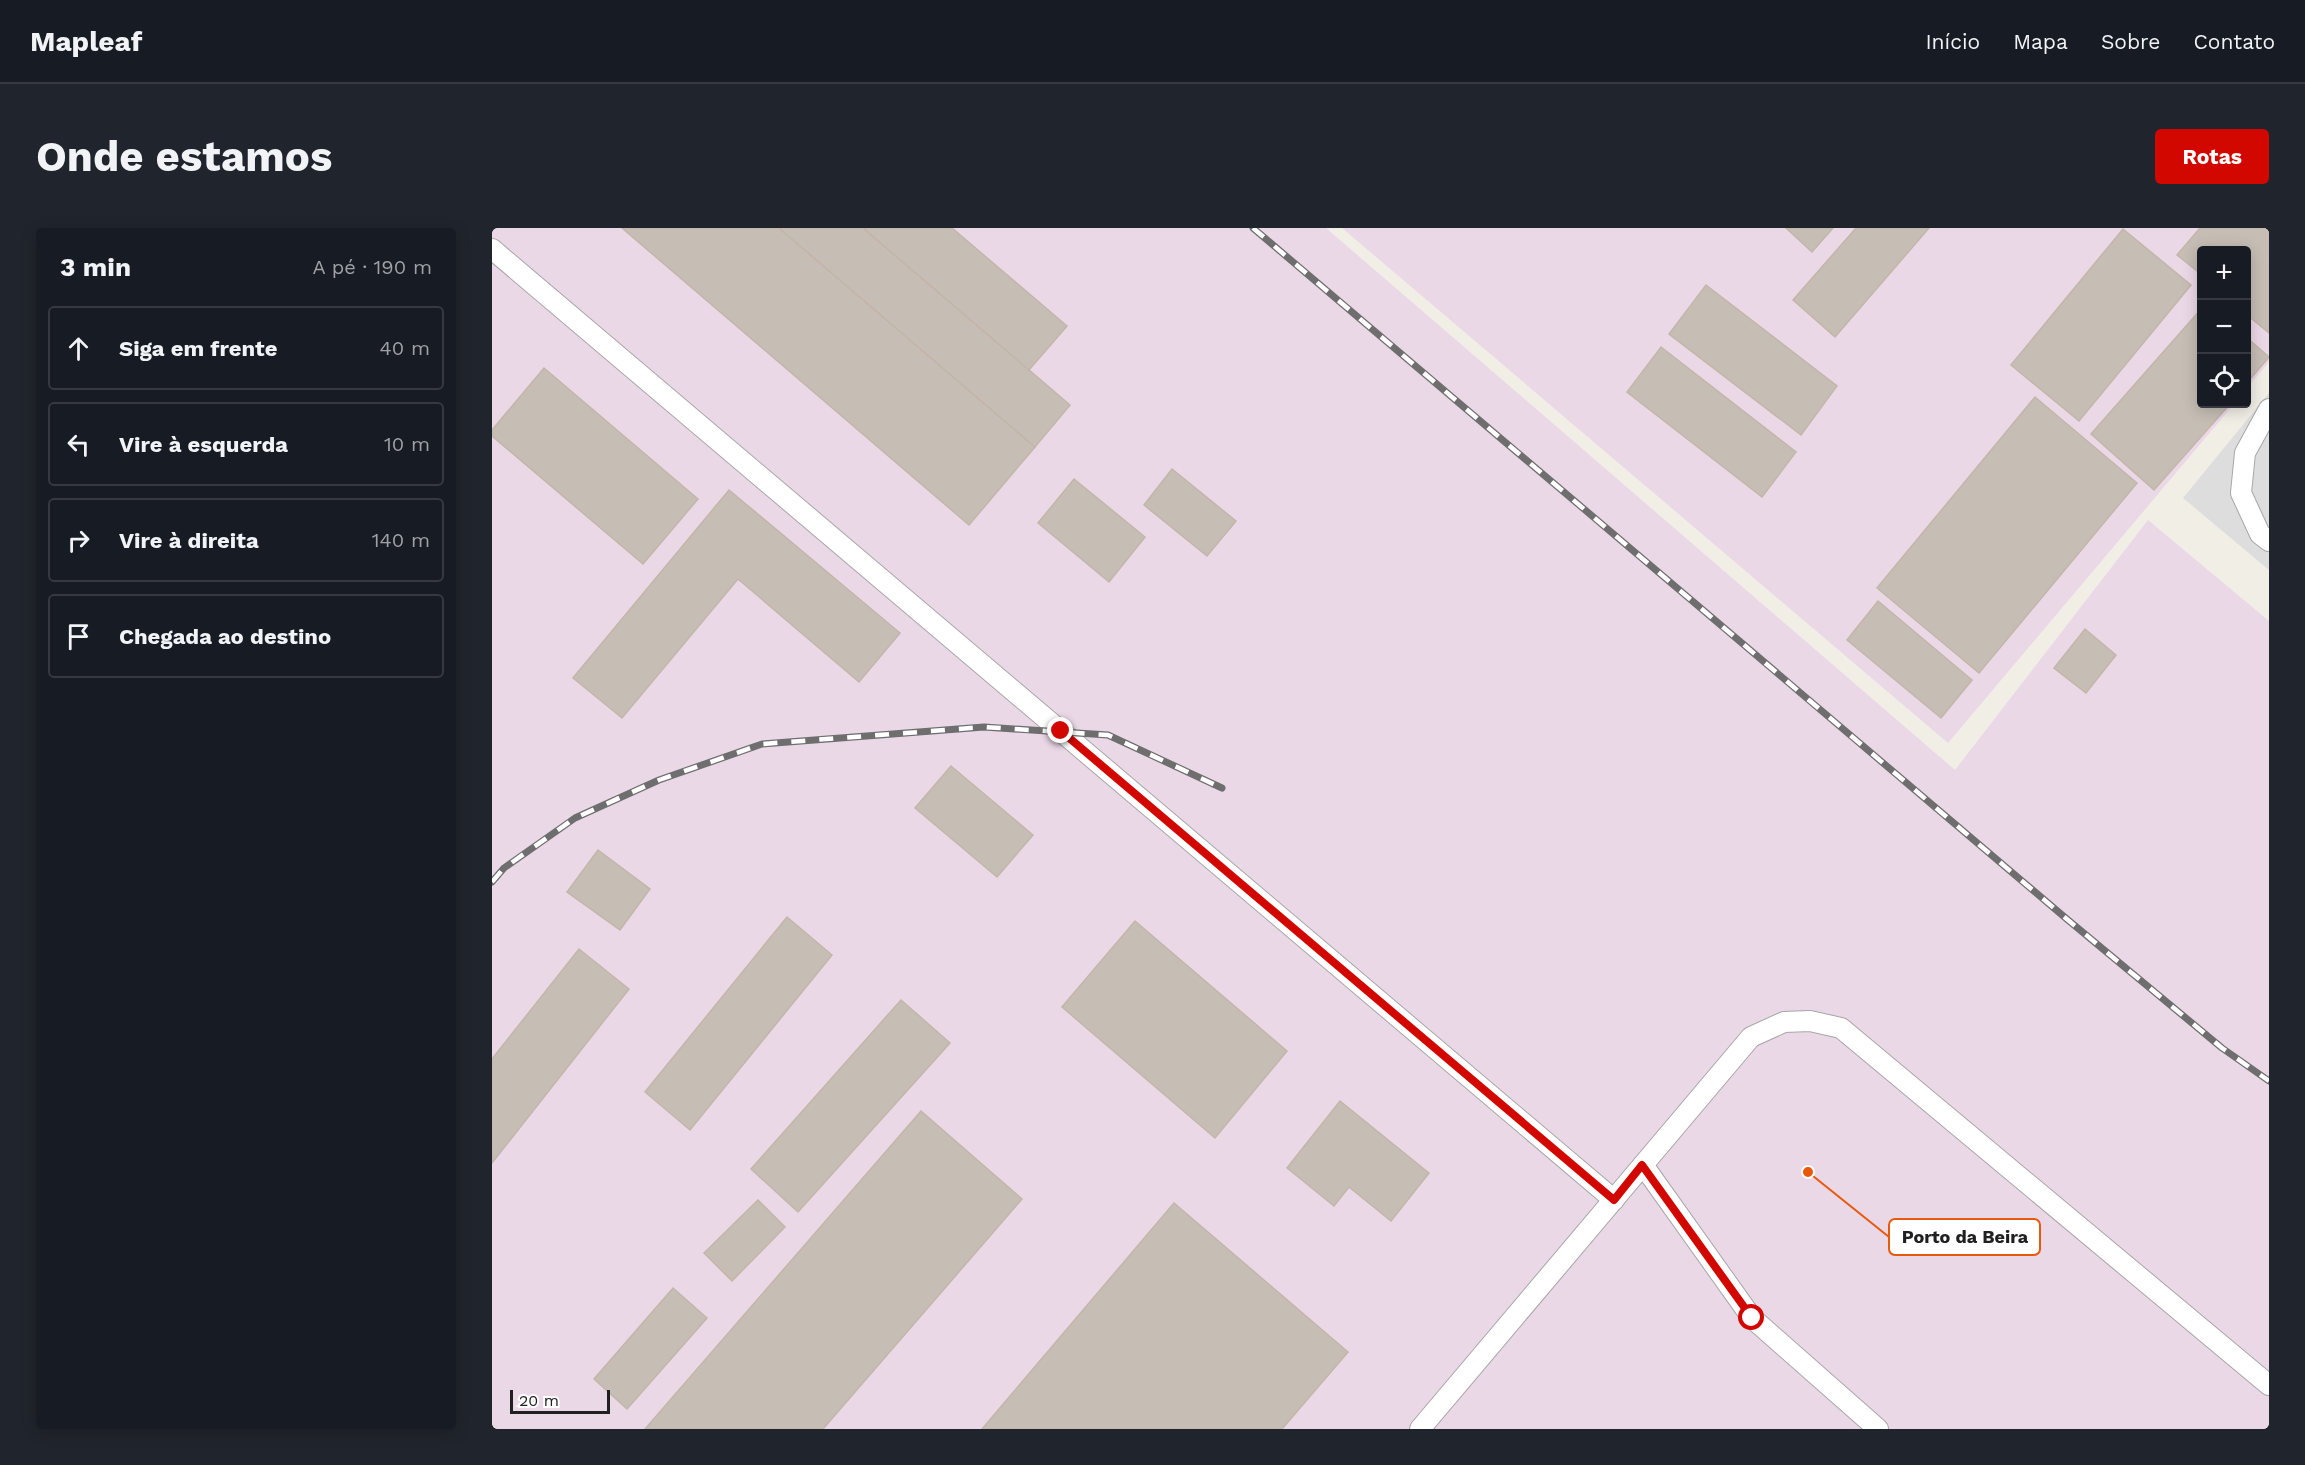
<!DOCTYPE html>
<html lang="pt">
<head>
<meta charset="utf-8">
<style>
	body { margin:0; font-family:"Work Sans",sans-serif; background:#20242c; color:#f1f3f6 }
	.controls { position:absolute; right:18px; top:18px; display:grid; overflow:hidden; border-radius:6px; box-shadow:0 3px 15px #0003 }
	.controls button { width:54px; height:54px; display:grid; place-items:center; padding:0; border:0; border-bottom:2px solid #363941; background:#171b24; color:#f1f3f6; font:30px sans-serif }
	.scale { position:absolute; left:18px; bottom:15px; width:100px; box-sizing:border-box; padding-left:6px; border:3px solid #202020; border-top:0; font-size:16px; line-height:21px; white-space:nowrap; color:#202020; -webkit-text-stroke:4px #fff; paint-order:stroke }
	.stop { position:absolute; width:18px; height:18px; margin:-14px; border:4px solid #d10700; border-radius:50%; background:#fff }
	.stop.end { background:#d10700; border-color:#fff; box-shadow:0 2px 6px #0008 }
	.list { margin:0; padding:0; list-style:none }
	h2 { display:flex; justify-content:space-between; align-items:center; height:78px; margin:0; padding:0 24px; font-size:26px }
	h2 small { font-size:20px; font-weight:400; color:#9ea1a6 }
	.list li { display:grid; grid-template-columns:39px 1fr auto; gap:18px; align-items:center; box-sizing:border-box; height:84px; margin:0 12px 12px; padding:0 12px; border:2px solid #363941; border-radius:6px }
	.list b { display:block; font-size:22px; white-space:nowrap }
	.list em { font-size:20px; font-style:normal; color:#9ea1a6 }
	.icon { flex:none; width:33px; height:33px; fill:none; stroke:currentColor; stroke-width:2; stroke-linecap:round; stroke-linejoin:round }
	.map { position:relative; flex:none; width:1777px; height:1201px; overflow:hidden; border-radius:6px }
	header { display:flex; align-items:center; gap:36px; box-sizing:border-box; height:84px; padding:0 30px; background:#171b24; border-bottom:2px solid #363941 }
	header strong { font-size:28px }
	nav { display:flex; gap:33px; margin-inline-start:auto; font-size:21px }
	.intro { display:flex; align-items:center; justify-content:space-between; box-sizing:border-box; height:144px; padding:0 36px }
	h1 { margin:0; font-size:42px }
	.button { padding:15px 27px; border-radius:6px; background:#d10700; color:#fff; font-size:21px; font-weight:700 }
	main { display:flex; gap:36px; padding:0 36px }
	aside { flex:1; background:#171b24; border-radius:6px; box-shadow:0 3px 15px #0003 }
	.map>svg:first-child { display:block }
	.residential { fill:#dedddd }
	.industrial { fill:#ebd8e7 }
	.building { fill:#c6beb5; stroke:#c4b5a8; stroke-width:1.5 }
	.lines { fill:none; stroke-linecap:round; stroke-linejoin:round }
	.service-casing { stroke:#a7a7a7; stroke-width:22 }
	.service { stroke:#fff; stroke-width:20 }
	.rail-casing { stroke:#6e6e6e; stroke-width:7 }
	.rail { stroke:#fff; stroke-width:4.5; stroke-dasharray:14; stroke-linecap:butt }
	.route { stroke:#d10700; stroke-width:8 }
	.leader { fill:none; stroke:#e8590c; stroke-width:2 }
	.callout-dot { fill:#e8590c; stroke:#fff; stroke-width:2 }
	.callout { fill:#fff; stroke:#e8590c; stroke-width:2 }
	.callout-label { font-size:18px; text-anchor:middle; font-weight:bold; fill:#202020 }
</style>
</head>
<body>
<header>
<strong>Mapleaf</strong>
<nav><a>Início</a><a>Mapa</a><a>Sobre</a><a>Contato</a></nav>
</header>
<div class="intro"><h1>Onde estamos</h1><a class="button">Rotas</a></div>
<main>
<aside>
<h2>3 min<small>A pé · 190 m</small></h2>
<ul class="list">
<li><svg class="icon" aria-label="ahead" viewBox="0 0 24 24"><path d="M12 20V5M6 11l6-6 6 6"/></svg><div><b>Siga em frente</b></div><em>40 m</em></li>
<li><svg class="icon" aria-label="left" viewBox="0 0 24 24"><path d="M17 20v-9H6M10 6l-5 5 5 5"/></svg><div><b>Vire à esquerda</b></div><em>10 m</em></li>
<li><svg class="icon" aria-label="right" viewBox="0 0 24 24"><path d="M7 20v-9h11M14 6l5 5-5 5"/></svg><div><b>Vire à direita</b></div><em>140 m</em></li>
<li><svg class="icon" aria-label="arrive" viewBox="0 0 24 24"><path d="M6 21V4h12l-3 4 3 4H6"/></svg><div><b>Chegada ao destino</b></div></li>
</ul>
</aside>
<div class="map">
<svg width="1777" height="1201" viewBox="0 0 1777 1201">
	<rect width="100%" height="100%" fill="#f1eee6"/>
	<path class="residential" d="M1777,165V342L1691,270Z"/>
	<g class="industrial">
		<path d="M0,0H834L1463,542L1656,292L1777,393V1201H0Z"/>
		<path d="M850,0H1777V134L1755,160L1754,22H1710V176H1742L1456,515Z"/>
	</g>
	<g class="building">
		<path d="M130,0H287L543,219L477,297Z"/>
		<path d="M287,0H371L578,177L543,219Z"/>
		<path d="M371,0H460L575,98L537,142Z"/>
		<path d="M1294,0H1341L1320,24Z"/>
		<path d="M1364,0H1437L1343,109L1301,72Z"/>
		<path d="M1708,0H1777V105L1754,86V22H1710V47L1685,27Z"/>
		<path d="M1631,1L1699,57L1587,193L1519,137Z"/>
		<path d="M1214,57L1345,158L1309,207L1177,106Z"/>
		<path d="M1710,80V176H1738L1662,262L1599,206Z"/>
		<path d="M1754,109L1777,129L1754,156Z"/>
		<path d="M1169,119L1304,224L1270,269L1135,164Z"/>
		<path d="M52,140L206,271L151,336L0,208V202Z"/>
		<path d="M1543,169L1645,255L1487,445L1385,360Z"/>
		<path d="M680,241L744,293L715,328L652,277Z"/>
		<path d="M582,251L653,309L617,354L546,295Z"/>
		<path d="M237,262L408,405L367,454L246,351L130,490L81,450Z"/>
		<path d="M1386,373L1480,452L1449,490L1355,412Z"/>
		<path d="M1593,401L1624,427L1594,465L1562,440Z"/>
		<path d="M459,538L541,607L505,649L423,580Z"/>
		<path d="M106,622L158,661L128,702L75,664Z"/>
		<path d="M295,689L340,727L198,902L153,864Z"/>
		<path d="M643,693L795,823L723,910L570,779Z"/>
		<path d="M87,721L137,761L0,935V831Z"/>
		<path d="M409,772L458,815L306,984L259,941Z"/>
		<path d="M848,873L937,945L899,993L857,959L842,978L795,940Z"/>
		<path d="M429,883L530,971L331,1201H153Z"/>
		<path d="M266,972L293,999L240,1053L212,1025Z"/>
		<path d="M682,975L856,1124L790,1201H490Z"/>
		<path d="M181,1060L215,1090L135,1181L102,1151Z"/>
	</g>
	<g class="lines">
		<g class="service-casing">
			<g id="service">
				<path d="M0,21L1122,972"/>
				<path d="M1777,181L1753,225L1749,265L1768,306L1777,313"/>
				<path d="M1151,937L1260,1090L1386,1201"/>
				<path d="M928,1201L1259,809L1292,794L1318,793L1349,800L1777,1157"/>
			</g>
		</g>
		<use href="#service" class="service"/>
		<g class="rail-casing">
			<g id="rail">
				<path d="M761,0L1576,692L1730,820L1777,853"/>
				<path d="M0,654L12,640L83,590L167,552L270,516L492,499L616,507L730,560"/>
			</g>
		</g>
		<use href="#rail" class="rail"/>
	</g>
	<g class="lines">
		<path class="route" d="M569,503L1122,972L1150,937L1260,1090"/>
	</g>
	<path class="leader" d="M1316 944L1397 1009"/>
	<circle class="callout-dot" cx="1316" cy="944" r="6"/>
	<rect class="callout" x="1397" y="991" width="151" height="36" rx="6"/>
	<g class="callout-label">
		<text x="1473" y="1015">Porto da Beira</text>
	</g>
</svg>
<div class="controls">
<button>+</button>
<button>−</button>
<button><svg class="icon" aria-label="locate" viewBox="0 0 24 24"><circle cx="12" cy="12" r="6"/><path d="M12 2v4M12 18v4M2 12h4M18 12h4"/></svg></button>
</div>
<div class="scale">20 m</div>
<div class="stop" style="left:1260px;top:1090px"></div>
<div class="stop end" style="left:569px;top:503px"></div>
</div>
</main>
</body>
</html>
